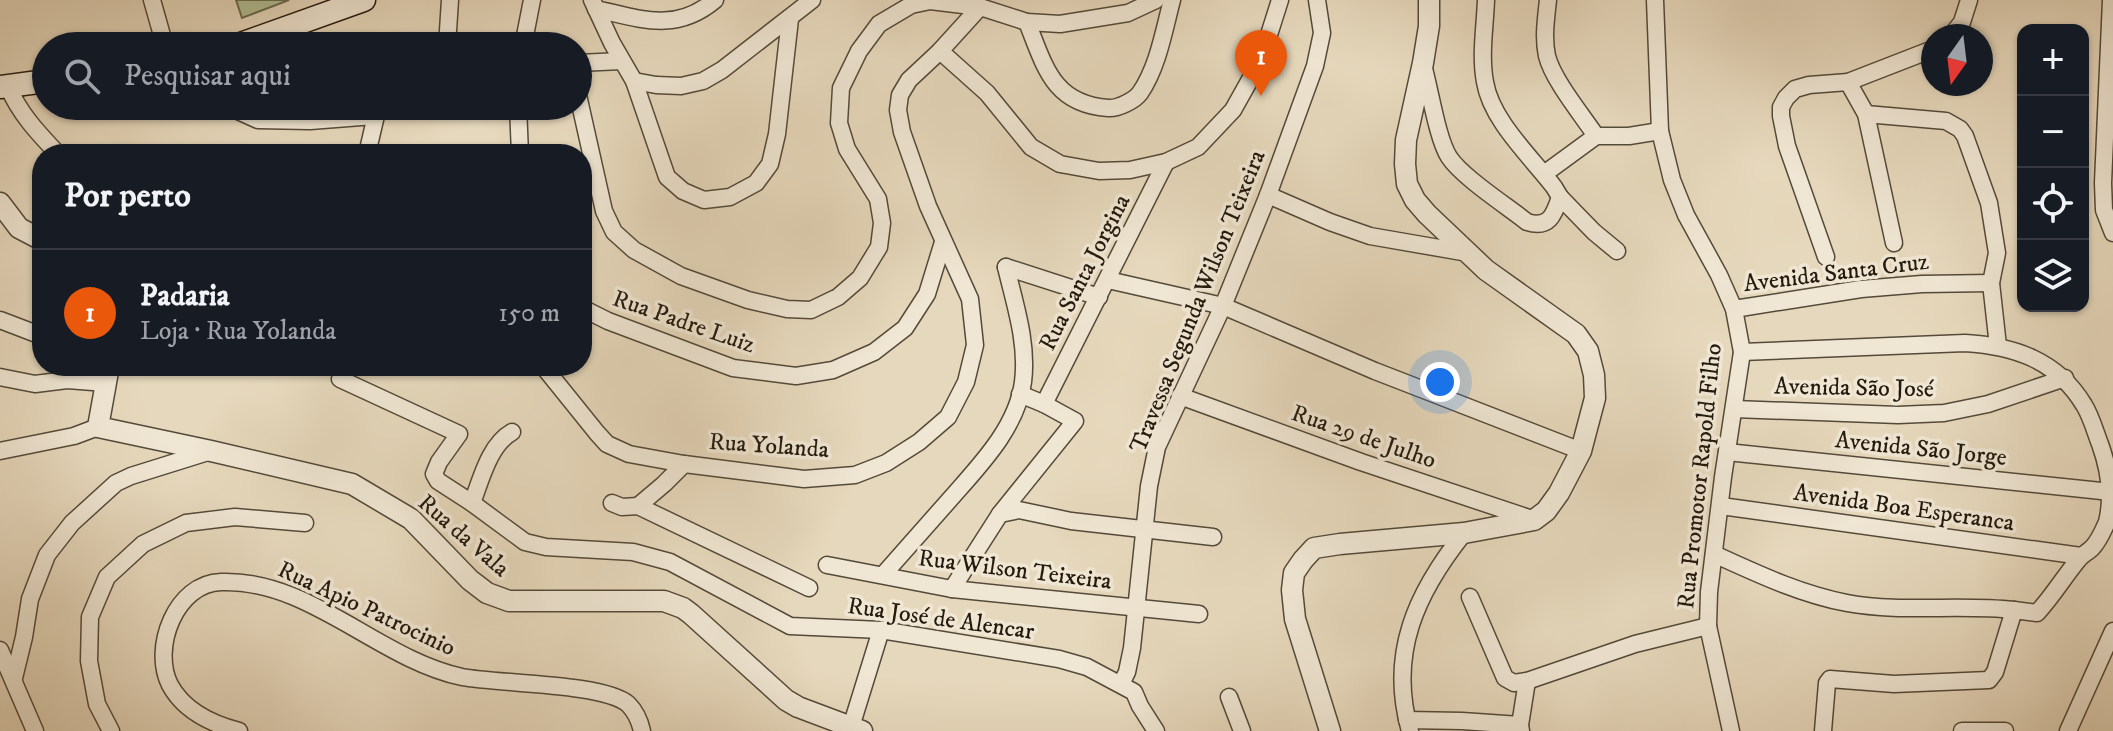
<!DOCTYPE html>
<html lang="pt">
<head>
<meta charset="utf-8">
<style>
	body { margin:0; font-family:"IM FELL DW Pica",serif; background:#20242c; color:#f1f3f6 }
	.controls { position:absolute; right:24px; top:24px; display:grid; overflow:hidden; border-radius:16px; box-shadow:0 2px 6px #0004 }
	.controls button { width:72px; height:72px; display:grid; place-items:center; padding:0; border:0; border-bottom:2px solid #363941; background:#171b24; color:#f1f3f6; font:40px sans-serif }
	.compass { position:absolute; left:1921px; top:24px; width:72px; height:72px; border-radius:50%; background:#171b24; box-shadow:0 2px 6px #0004; rotate:194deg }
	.you { position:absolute; left:1440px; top:382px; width:28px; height:28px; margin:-20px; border:6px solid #fff; border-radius:50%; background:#1a73e8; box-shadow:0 0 0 12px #1a73e833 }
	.badge { display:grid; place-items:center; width:52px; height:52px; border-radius:50%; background:#ea580c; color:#fff; font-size:26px; font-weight:700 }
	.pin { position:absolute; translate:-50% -66px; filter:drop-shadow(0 2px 4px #0008) }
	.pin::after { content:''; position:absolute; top:42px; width:28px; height:24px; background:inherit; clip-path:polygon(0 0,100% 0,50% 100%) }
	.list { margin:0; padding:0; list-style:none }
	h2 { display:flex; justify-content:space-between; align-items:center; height:104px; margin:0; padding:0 32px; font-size:34px }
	h2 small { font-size:26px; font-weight:400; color:#9ea1a6 }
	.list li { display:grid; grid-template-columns:52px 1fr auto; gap:24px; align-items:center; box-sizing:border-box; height:128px; padding:0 32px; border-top:2px solid #363941 }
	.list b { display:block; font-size:30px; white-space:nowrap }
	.list p { margin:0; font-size:26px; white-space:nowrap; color:#9ea1a6 }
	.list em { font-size:26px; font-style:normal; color:#9ea1a6 }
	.icon { flex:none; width:44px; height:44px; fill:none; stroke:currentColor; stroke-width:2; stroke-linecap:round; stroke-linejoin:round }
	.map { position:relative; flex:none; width:2113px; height:731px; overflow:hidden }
	.search { position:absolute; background:#171b24; box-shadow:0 2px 6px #0004; left:32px; top:32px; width:560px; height:88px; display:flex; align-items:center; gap:20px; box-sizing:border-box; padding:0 28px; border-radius:44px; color:#9ea1a6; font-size:30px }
	.panel { position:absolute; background:#171b24; box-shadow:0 2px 6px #0004; left:32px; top:144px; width:560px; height:232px; border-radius:32px }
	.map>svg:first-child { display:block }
	.green { fill:#b1bf94; stroke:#6a6c50; stroke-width:2 }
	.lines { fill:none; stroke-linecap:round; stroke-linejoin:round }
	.minor-casing { stroke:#544a39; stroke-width:19 }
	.tertiary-casing { stroke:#544a39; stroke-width:23 }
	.secondary-casing { stroke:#241a0d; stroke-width:25 }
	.minor { stroke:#efe6d3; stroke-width:16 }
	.tertiary { stroke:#efe6d3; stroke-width:20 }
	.secondary { stroke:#efe6d3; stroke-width:22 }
	.labels { text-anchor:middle; stroke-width:7; stroke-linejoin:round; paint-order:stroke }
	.street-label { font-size:24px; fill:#241a0d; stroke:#efe6d3 }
</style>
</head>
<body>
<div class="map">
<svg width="2113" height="731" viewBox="0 0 2113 731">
	<rect width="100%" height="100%" fill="#e6d8bc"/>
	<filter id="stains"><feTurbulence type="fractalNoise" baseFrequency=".0025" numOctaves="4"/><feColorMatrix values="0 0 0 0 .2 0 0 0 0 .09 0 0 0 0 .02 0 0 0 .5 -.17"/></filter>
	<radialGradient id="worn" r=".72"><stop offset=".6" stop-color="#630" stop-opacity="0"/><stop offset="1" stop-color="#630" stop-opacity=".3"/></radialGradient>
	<path class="green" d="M236,0H289L242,18Z"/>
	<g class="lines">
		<g class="minor-casing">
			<g id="minor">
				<path d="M152,0L165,46"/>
				<path d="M592,0L612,43L634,81L667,177L683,191L704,200L730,197L756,183L770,164L777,134L790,19"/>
				<path d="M1548,0C1546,19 1543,38 1547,56C1553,80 1582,115 1596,136"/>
				<path d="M1655,0L1660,131L1672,180L1686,215L1719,275L1734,309L1742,352L1723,477L1709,592L1708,626L1731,731"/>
				<path d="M2111,0L2103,183L2104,210L2113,233"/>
				<path d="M596,9C641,19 676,33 715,0"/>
				<path d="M1027,22C1045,67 1053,104 1108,108C1118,109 1135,100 1140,93C1158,67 1164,30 1172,0"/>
				<path d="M1951,36L1962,22L1969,0"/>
				<path d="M447,46L450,0"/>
				<path d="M523,46L532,0"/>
				<path d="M940,51L987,93L1031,147L1060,164L1099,171L1130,170L1166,162L1198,147L1233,110L1261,60L1280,0"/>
				<path d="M578,63L622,61"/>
				<path d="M1423,65C1430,89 1437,138 1449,157C1462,177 1507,206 1527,222C1549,229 1554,215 1560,197L1554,187C1531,157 1491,120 1485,82C1480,55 1485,27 1486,0"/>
				<path d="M634,81L656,85L681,86L703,81L722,70L812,0"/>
				<path d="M1848,82L1866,114L1894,243"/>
				<path d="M8,86C19,113 38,133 58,154"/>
				<path d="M578,95L604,211L614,232L634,250L681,276L748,300L787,309L811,310L838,297L860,278L879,247L882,223L878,199L847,149L839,123L841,88L859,51L879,24L911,5L930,1L980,7L1027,22L1060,24L1128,13L1156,0"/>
				<path d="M227,106L258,120L310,121L374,116"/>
				<path d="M518,106L520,154"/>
				<path d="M1866,114L1946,121L1960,129L1965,136L1989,203L1997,253L1991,283L1998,346"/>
				<path d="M367,154L378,107"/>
				<path d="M1544,174L1596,136H1629L1660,131"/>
				<path d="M1268,195L1330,222L1370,236L1468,253"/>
				<path d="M1560,197L1594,232L1617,251"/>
				<path d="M1826,257L1787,146L1781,116V107L1786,98L1795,89L1809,85L1848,82L1933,49"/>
				<path d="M1006,267L1099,297"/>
				<path d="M1108,280L1223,306L1375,371L1581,451"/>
				<path d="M582,308L608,321L733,368L796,376L833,370L874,352L905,328L927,294L943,242"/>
				<path d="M1734,309L1861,289L1922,284L1991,283"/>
				<path d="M0,320L42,336"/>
				<path d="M1742,352L1965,343C2014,346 2057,360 2084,405C2091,416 2095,431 2100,444C2109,469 2113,497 2107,522C2103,531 2099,541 2092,548C2087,553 2082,554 2078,560C2064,577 2052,597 2037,613L2014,610L1995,672L1989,680L1894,684L1830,679L1827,683L1823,731"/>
				<path d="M543,366L597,433L607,444L629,454L684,464L804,479L855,475L886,463L919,442L948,417L966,382L975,345L970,299L928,206L902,132L898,110L900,95L909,80L940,51L980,7"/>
				<path d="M0,377L35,384L67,380L106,383"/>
				<path d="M340,379L459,434L439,462L434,474L438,481L472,503L525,542L546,547L633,552L670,562L790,626L881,630L1059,659L1087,667L1134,692L1140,706L1156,731"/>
				<path d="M1180,396L1361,462L1532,519"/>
				<path d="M1044,404L1166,162"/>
				<path d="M1734,409L1898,415L1944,413L1988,404L2065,378"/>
				<path d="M0,451L74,436L98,427"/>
				<path d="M1727,452L2111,492"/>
				<path d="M472,503C481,480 489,445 512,432"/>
				<path d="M612,503L622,507L638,506L809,588"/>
				<path d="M638,506L664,484L684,464"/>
				<path d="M1721,506L2081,556"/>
				<path d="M1000,514L1075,421L1044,404L1020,394"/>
				<path d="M1714,554C1758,574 1800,594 1847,603C1902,613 1958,604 2014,610"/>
				<path d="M827,565L952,589L1199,614"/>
				<path d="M883,575C906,549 929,523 952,497C981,464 1017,427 1023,382C1028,343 1015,305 1006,267"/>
				<path d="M952,589L1000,514L1019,510L1071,521L1213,537"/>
				<path d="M1470,597L1505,678L1514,683L1527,681L1635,644L1708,626"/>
				<path d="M0,650L35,731"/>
				<path d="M14,678L24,637L30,599L47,555L72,523L116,483L131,476L211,451"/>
				<path d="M1121,684L1127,672L1132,648L1149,486L1157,447L1223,306L1268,195L1315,66L1322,33L1317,0"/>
				<path d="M1229,697L1242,731"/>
				<path d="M1407,720L1462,721L1520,725"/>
				<path d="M851,727L881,630"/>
				<path d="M111,731L97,704L89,661L90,617L107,577L143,544L186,523L235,517L305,523"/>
				<path d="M239,731C212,724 184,711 170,685C151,648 176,583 221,582C310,579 378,659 462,677C499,684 603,683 628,704C635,711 640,722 642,731"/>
				<path d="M1410,731C1388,654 1416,593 1464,533"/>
				<path d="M1521,731L1520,725L1527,681"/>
				<path d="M1962,731H2005"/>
				<path d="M2068,731L2113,631"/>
			</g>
		</g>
		<g class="tertiary-casing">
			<g id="tertiary">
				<path d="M0,203L19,228L42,240"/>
				<path d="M109,366L98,427L211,451L352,484L411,519L470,580L487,593L509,601H664L683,608L691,614L786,700L798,707L862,731"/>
				<path d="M1330,731L1295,619L1292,590L1294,573L1303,560L1314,548L1340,544L1464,533L1534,520L1546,511L1559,493L1581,451L1595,398L1594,375L1588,351L1576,334L1486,270L1427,214L1415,200L1407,184L1405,164L1406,140L1423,63L1429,26V0"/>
			</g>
		</g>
		<g class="secondary-casing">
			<g id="secondary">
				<path d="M235,46L364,0"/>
				<path d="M0,87L46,81"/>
			</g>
		</g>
		<use href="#minor" class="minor"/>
		<use href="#tertiary" class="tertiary"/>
		<use href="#secondary" class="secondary"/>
	</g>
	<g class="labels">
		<g class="street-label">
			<text transform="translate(1084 272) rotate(-63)" y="8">Rua Santa Jorgina</text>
			<text transform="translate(1836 272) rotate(-7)" y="8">Avenida Santa Cruz</text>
			<text transform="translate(1197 301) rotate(-68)" y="8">Travessa Segunda Wilson Teixeira</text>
			<text transform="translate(684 321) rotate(19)" y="8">Rua Padre Luiz</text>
			<text transform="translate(1854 387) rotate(1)" y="8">Avenida São José</text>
			<text transform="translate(1364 436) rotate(19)" y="8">Rua 29 de Julho</text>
			<text transform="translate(769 445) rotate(4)" y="8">Rua Yolanda</text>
			<text transform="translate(1921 448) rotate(6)" y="8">Avenida São Jorge</text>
			<text transform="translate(1699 476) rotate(-84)" y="8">Rua Promotor Rapold Filho</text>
			<text transform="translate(1904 507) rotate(8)" y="8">Avenida Boa Esperanca</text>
			<text transform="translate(464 535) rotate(41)" y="8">Rua da Vala</text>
			<text transform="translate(1015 569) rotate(7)" y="8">Rua Wilson Teixeira</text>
			<text transform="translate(367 608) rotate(25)" y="8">Rua Apio Patrocinio</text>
			<text transform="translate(941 618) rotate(8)" y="8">Rua José de Alencar</text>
		</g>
	</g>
	<rect width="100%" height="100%" filter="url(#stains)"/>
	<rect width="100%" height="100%" fill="url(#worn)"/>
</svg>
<div class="controls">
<button>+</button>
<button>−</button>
<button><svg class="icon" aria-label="locate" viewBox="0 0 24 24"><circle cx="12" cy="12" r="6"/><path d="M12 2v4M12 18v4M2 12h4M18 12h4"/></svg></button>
<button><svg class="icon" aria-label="layers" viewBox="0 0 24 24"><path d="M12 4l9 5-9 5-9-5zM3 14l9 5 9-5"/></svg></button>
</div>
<svg class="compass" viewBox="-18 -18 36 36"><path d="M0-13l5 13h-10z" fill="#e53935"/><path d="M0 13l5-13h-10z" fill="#9ea1a6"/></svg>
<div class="you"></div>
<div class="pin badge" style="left:1261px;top:96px">1</div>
<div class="search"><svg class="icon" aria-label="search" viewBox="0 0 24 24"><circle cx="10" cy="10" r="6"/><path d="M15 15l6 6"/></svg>Pesquisar aqui</div>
<section class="panel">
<h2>Por perto<small></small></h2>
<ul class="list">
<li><span class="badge">1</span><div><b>Padaria</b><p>Loja · Rua Yolanda</p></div><em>150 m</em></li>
</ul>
</section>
</div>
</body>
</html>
